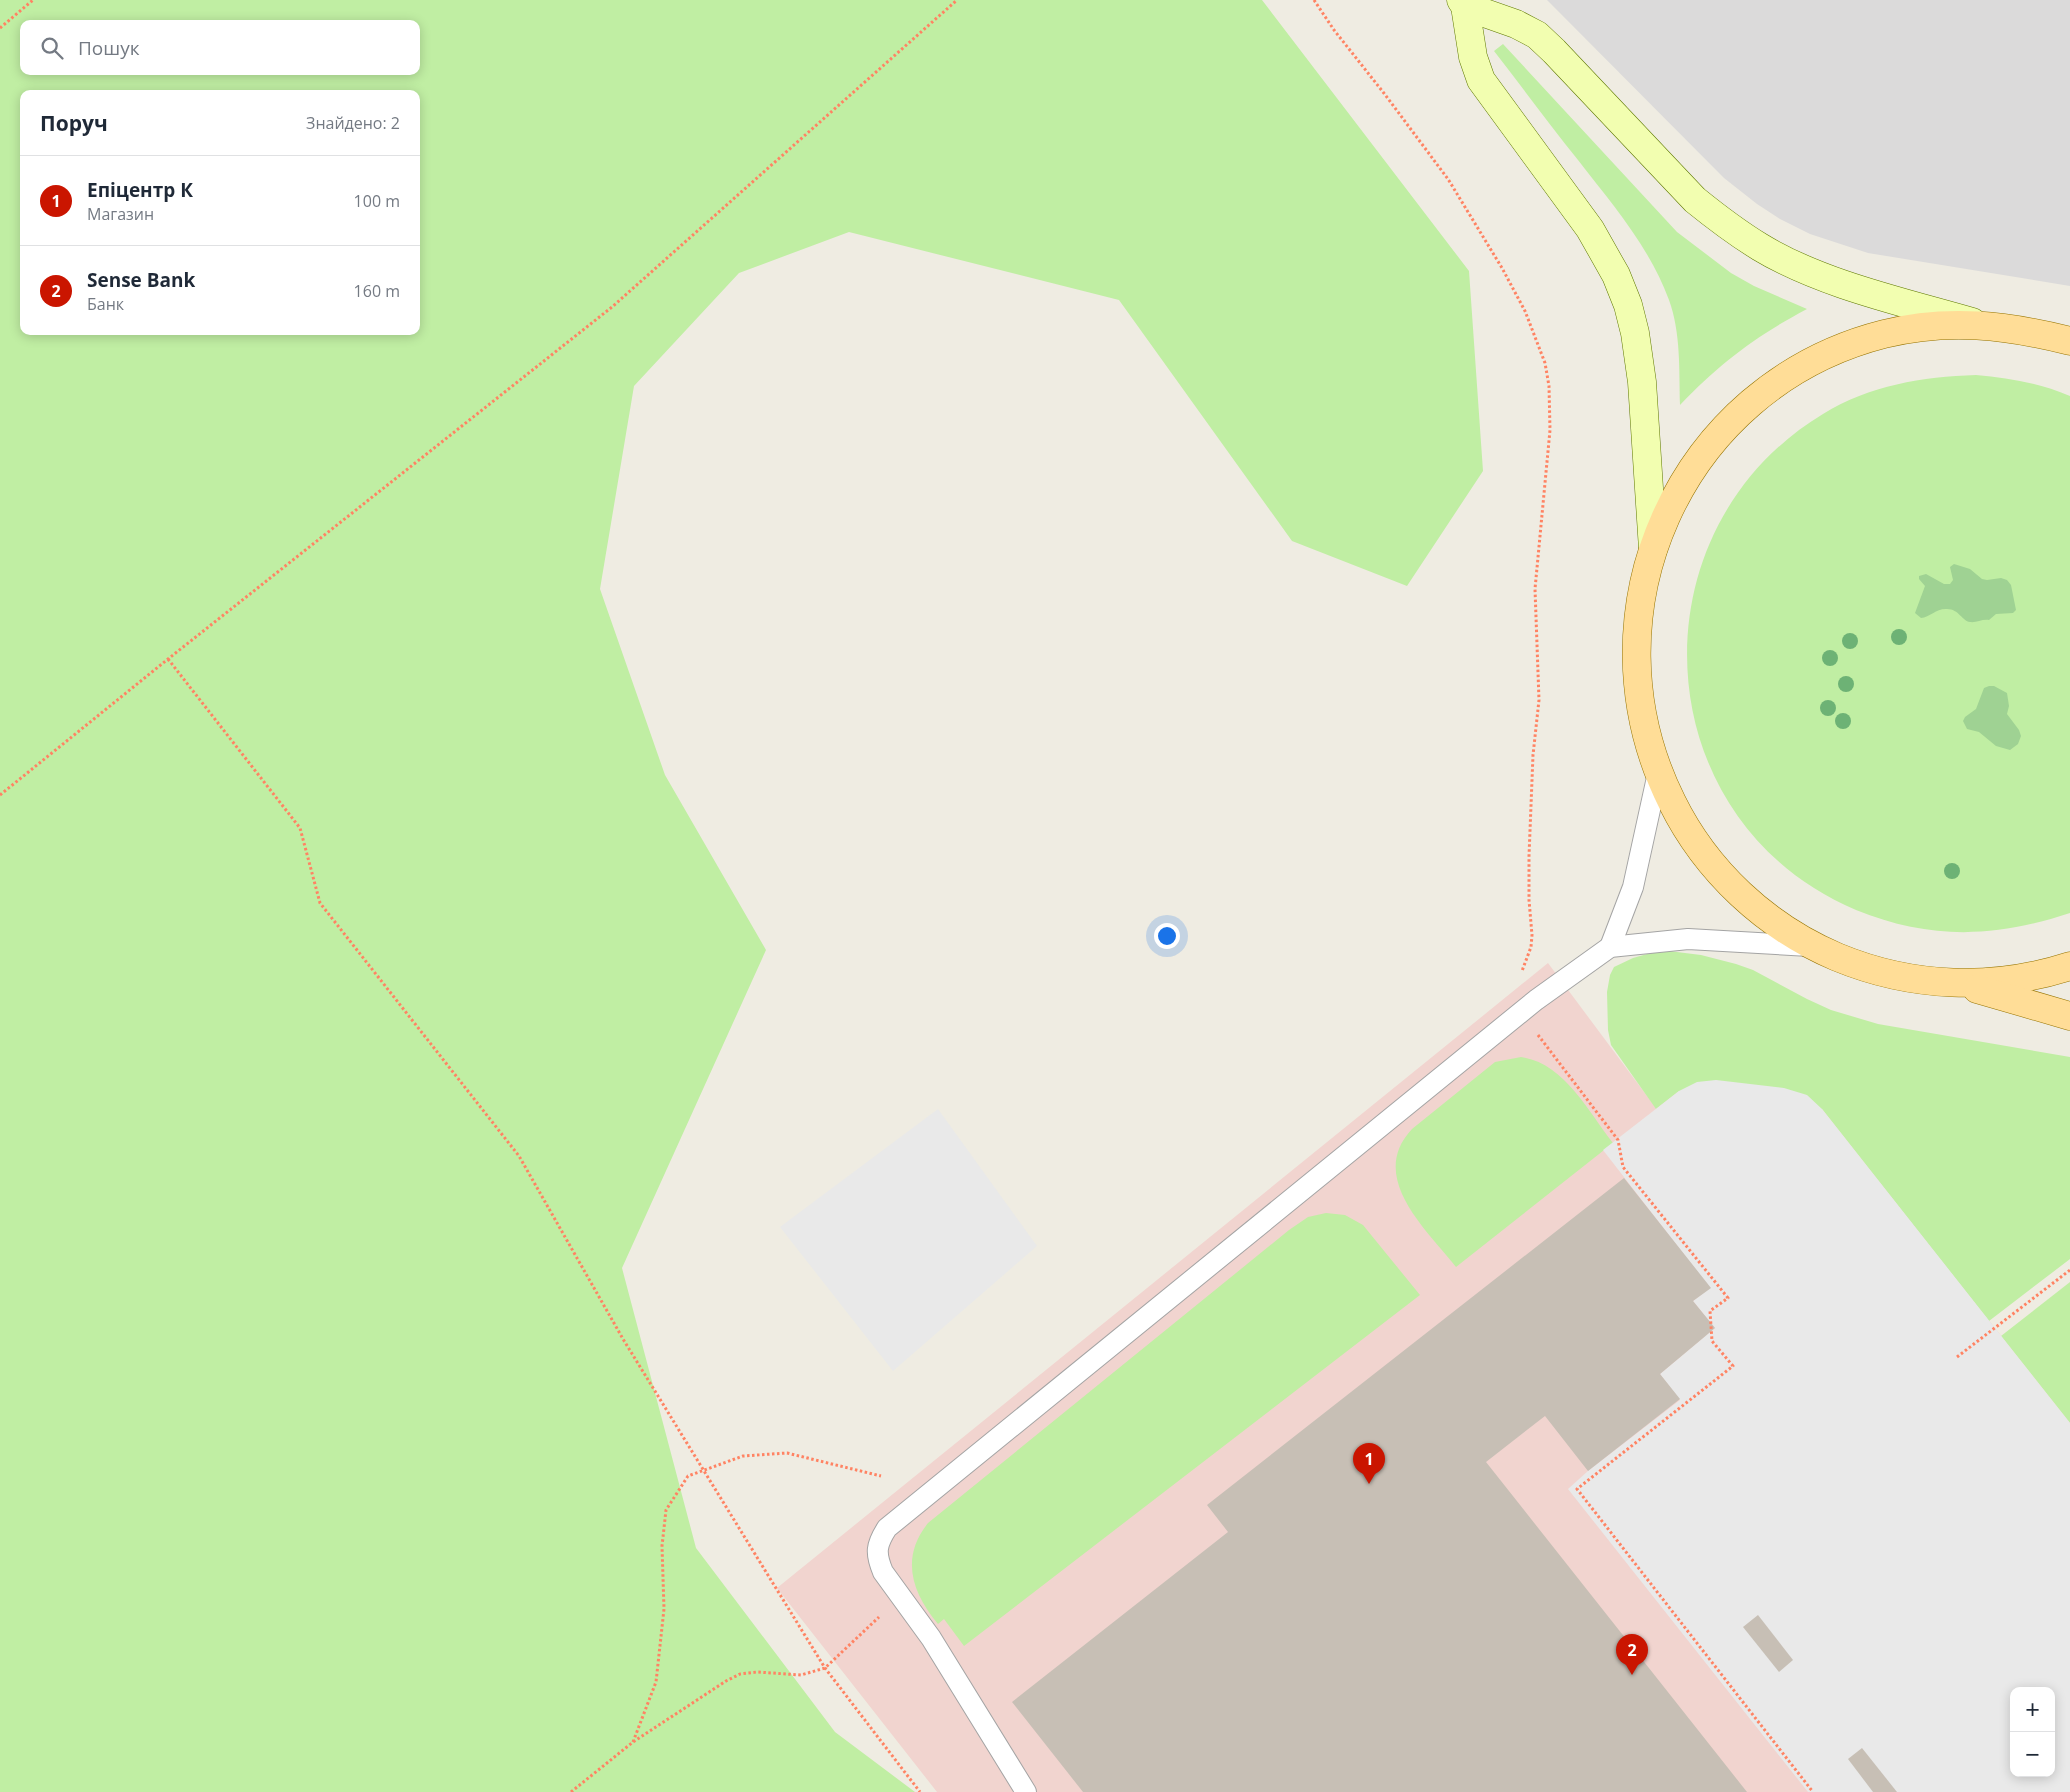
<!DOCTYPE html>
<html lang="uk">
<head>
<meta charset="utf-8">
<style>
	body { margin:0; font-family:"Open Sans",sans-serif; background:#f2f2f3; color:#1f2937 }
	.controls { position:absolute; right:15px; bottom:15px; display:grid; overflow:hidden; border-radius:10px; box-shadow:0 2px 12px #0003 }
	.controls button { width:45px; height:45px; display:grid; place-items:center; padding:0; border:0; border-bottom:1px solid #e0e1e3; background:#fff; color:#1f2937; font:25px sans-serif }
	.you { position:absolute; left:1166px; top:935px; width:18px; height:18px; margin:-12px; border:4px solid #fff; border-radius:50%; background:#1a73e8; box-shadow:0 0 0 8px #1a73e833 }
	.badge { display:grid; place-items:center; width:32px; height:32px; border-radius:50%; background:#ca1500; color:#fff; font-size:16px; font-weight:700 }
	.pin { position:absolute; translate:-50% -41px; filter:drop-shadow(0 1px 2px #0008) }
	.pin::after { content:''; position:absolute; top:26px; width:18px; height:15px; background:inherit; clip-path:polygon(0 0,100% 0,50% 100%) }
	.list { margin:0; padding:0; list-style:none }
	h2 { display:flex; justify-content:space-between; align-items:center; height:65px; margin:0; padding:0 20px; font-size:21px }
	h2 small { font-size:16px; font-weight:400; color:#747a83 }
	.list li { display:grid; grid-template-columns:32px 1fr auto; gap:15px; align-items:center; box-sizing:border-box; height:90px; padding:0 20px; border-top:1px solid #e0e1e3 }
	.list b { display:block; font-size:19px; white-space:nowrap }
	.list p { margin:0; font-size:16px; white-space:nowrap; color:#747a83 }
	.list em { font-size:16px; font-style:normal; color:#747a83 }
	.icon { flex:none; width:28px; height:28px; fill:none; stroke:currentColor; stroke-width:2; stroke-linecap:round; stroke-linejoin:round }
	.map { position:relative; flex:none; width:2070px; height:1792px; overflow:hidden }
	.search { position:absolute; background:#fff; box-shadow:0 2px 12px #0003; left:20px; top:20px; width:400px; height:55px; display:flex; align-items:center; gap:12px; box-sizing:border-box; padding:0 18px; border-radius:10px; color:#747a83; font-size:19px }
	.panel { position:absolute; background:#fff; box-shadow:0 2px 12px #0003; left:20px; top:90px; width:400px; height:245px; border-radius:10px }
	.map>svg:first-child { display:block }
	.residential { fill:#dbdada }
	.commercial { fill:#f1d4cf; fill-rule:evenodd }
	.grass { fill:#c0eea3; fill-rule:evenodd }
	.forest { fill:#9fd293 }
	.parking { fill:#e9e9e9; fill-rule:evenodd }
	.building { fill:#c7bfb5 }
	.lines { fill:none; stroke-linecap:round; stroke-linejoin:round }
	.service-casing { stroke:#a4a4a4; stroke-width:22 }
	.secondary-casing { stroke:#5e7800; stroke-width:29 }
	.primary-casing { stroke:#967400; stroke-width:29 }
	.path { stroke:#ff8363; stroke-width:3; stroke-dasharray:2.5 2.5; stroke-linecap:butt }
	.service { stroke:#fff; stroke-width:20 }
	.secondary { stroke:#f2feb0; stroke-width:28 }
	.primary { stroke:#ffdd97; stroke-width:28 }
	.tree { fill:#6db275 }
</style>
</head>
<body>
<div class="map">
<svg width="2070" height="1792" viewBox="0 0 2070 1792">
	<rect width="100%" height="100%" fill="#efece2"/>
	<path class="residential" d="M1547,0H2070V286L1868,253L1810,234L1780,219L1757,204L1724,178Z"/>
	<path class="commercial" d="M1548,963L1656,1108L1679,1091L1822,1109L2070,1423V1792H937L777,1588ZM2014,1691H2051V1773H2014Z"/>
	<g class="grass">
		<path d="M0,0H1262L1469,271L1483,471L1407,586L1292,541L1119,300L849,232L739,273L634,386L600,589L665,775L766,950L622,1268L696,1548L835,1732L915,1792H0ZM24,24H416V71H24ZM24,94H416V331H24Z"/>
		<path d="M1503,44L1677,232L1731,273L1754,286L1807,309C1756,336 1720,363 1680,405C1679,370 1681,333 1669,300C1649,246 1612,204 1578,160C1549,124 1522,87 1494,51Z"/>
		<path d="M1976,375C2009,378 2039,383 2070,396V913C1995,938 1930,940 1856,910C1645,821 1629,531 1823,414C1870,385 1922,377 1976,375Z"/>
		<path d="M1661,950L1701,955L1736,964L1753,970L1807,999L1831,1010L1878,1024L2070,1057V1259L1989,1321L1822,1109L1679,1091L1656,1109L1611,1045L1608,1030L1607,992L1610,975L1614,967L1633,958Z"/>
		<path d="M1521,1057C1564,1063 1588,1111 1613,1143L1456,1267C1426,1229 1367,1177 1412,1129L1495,1062Z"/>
		<path d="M1326,1213L1345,1215L1363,1225L1420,1295L964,1646L944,1619L938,1624C912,1593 900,1558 928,1523L1289,1230L1308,1217Z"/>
		<path d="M2070,1282V1423L2001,1336Z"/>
	</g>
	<g class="forest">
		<path d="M1954,564L1970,569L1982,579L1987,580L2001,578L2007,580L2011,585L2016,610L2013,613L1996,614L1989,620C1982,619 1976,623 1970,622C1962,621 1959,609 1947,609C1937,608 1930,617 1921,618L1915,613L1925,586L1919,579V576L1926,574L1944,584H1950L1953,580L1950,567Z"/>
		<path d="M1989,686H1994L2007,693L2009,706L2007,714L2019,730L2021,736L2018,744L2010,750L1996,746L1979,732L1967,729L1963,721L1965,717L1976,709L1984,688Z"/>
	</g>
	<g class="parking">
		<path d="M1716,1080L1784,1088L1807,1095L1822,1109L2070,1423V1792H1808L1568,1489L1588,1471L1680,1400L1660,1374L1715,1328L1693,1301L1710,1288L1603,1150L1679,1091L1697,1082ZM2014,1691H2051V1773H2014Z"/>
		<path d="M938,1109L1037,1246L893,1371L780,1227Z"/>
	</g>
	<g class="building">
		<path d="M1624,1178L1711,1288L1693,1301L1715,1328L1660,1374L1680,1399L1588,1471L1545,1416L1486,1462L1747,1792H1083L1012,1702L1228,1532L1207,1505Z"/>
		<path d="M1758,1615L1793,1660L1779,1672L1743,1627Z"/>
		<path d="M1862,1748L1897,1792H1873L1848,1759Z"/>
	</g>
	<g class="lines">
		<g class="service-casing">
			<g id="service">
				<path d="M1610,947L1633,887L1658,773"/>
				<path d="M1026,1792L931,1638L883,1572C875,1553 876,1545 887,1528L1536,1000L1610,947L1688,939L1809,946"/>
			</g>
		</g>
		<g class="secondary-casing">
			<g id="secondary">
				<path d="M1461,0L1465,6L1473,57L1481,80L1590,229L1616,275L1628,305L1635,333L1642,382L1653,549"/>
				<path d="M1465,6L1516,24L1537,35L1554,51L1695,200C1716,217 1737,233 1760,247C1821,284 1903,302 1972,322"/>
			</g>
		</g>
		<g class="primary-casing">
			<g id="primary">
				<path d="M2070,341C2007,325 1948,318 1884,334C1679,386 1578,614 1672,802C1706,871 1766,927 1837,957C1912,988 1993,991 2070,966"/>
				<path d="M1977,989L2070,1016"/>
			</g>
		</g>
		<g class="path">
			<path d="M1314,0L1334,30L1383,92L1448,179L1502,268L1525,311L1545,363L1549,386L1550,430L1535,589L1539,700L1533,755L1529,856V900L1532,935L1531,947L1522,971"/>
			<path d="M0,28L33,0"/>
			<path d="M168,659L300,828L320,903L519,1156L623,1339L825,1668L920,1792"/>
			<path d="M0,795L168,659L612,307L957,0"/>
			<path d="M1538,1035L1618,1140L1623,1167L1728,1298L1710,1311L1712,1341L1733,1366L1577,1489L1813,1792"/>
			<path d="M1957,1357L2070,1270"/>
			<path d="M633,1742L656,1682L664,1609L662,1546L666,1510L688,1476L743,1456L787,1453L881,1476"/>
			<path d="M571,1792L633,1742L726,1681L740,1674L757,1672L801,1675L825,1668L879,1617"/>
		</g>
		<use href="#service" class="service"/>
		<use href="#secondary" class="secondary"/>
		<use href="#primary" class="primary"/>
	</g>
	<g class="tree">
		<circle cx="1899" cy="637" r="8"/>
		<circle cx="1850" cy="641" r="8"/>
		<circle cx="1830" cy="658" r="8"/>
		<circle cx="1846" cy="684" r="8"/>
		<circle cx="1828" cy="708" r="8"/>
		<circle cx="1843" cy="721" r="8"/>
		<circle cx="1952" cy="871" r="8"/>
	</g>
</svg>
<div class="controls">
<button>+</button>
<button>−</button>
</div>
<div class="you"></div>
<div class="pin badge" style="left:1369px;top:1484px">1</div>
<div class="pin badge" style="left:1632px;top:1675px">2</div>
<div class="search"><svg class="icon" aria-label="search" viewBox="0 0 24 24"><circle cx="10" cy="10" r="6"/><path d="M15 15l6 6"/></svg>Пошук</div>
<section class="panel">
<h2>Поруч<small>Знайдено: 2</small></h2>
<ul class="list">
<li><span class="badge">1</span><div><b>Епіцентр К</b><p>Магазин</p></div><em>100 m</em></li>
<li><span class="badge">2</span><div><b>Sense Bank</b><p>Банк</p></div><em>160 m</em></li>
</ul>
</section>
</div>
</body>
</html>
